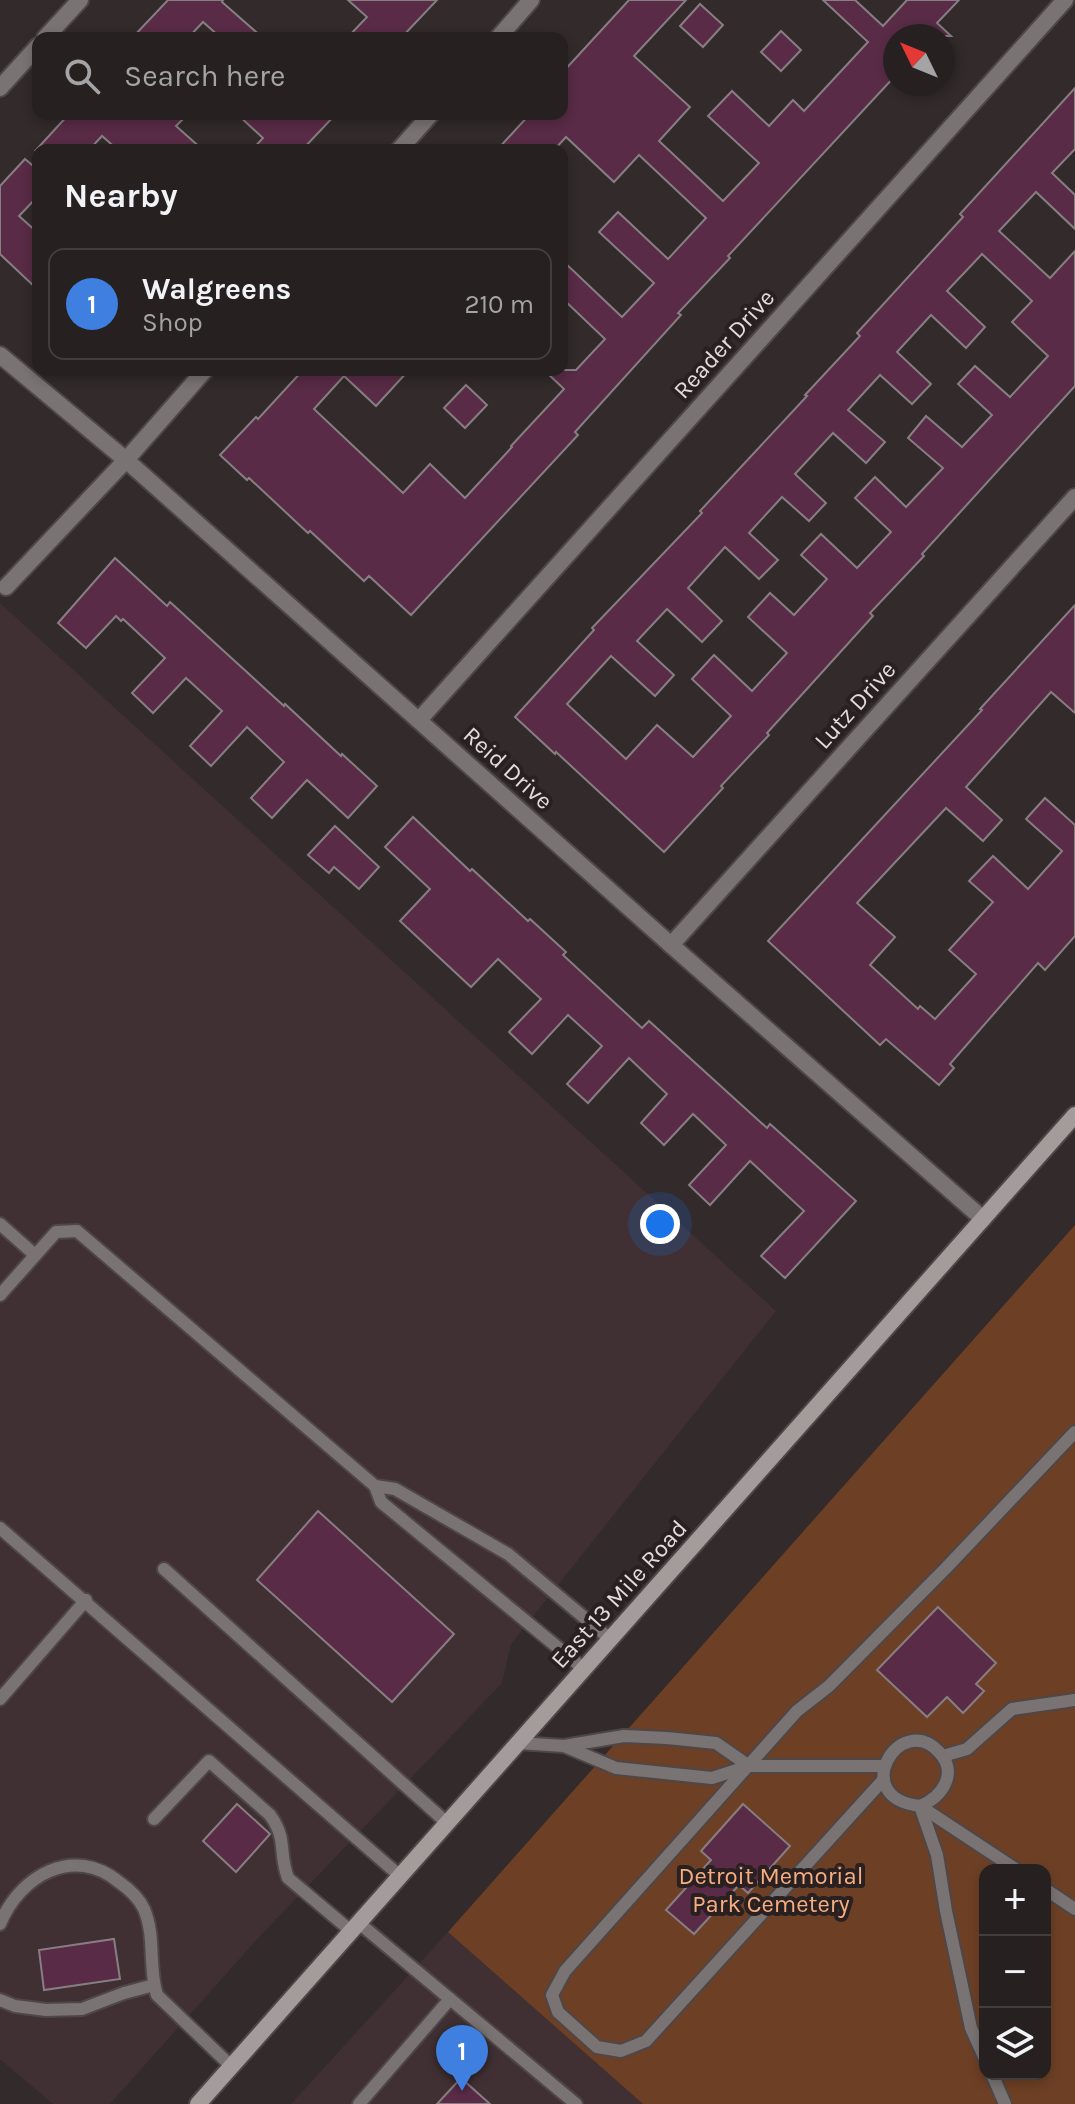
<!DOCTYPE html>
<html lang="en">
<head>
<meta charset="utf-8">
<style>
	body { margin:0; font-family:Karla,sans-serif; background:#2e2829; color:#f1f3f6 }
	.controls { position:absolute; right:24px; bottom:24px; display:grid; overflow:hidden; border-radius:16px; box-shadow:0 4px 12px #0003 }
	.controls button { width:72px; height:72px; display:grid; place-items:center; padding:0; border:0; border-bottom:2px solid #423e3e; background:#262020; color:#f1f3f6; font:40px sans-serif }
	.compass { position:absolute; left:883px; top:24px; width:72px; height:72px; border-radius:50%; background:#262020; box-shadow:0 4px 12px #0003; rotate:313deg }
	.you { position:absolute; left:660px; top:1224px; width:28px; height:28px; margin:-20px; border:6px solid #fff; border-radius:50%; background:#1a73e8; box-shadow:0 0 0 12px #1a73e833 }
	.badge { display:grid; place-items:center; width:52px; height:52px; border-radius:50%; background:#8c9099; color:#fff; font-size:26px; font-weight:700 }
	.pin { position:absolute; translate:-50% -66px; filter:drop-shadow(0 2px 4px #0008) }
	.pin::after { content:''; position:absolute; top:42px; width:28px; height:24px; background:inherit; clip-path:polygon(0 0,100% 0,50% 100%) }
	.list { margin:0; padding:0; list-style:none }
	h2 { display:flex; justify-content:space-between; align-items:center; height:104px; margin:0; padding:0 32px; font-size:34px }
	h2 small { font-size:26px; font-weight:400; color:#a4a3a5 }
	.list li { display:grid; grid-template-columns:52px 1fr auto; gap:24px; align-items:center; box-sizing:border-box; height:112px; margin:0 16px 16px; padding:0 16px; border:2px solid #423e3e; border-radius:16px }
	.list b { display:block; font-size:30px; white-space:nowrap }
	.list p { margin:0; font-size:26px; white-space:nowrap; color:#a4a3a5 }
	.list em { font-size:26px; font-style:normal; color:#a4a3a5 }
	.icon { flex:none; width:44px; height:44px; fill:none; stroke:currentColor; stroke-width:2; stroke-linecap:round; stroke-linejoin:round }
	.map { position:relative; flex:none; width:1075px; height:2104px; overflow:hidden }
	.search { position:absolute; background:#262020; box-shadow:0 4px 12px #0003; left:32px; top:32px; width:536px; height:88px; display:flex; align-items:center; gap:20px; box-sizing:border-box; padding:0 28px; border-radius:16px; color:#a4a3a5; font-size:30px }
	.panel { position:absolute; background:#262020; box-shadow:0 4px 12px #0003; left:32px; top:144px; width:536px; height:232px; border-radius:16px }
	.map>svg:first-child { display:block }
	.built { fill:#403033 }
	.green { fill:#6d4025; fill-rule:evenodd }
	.building { fill:#592b46; stroke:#877e82; stroke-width:2; fill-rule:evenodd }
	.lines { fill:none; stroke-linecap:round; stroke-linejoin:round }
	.lane-casing { stroke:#4e4647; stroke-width:16 }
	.street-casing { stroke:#4e4647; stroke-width:20 }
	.secondary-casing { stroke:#4e4647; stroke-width:20 }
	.lane { stroke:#797473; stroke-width:12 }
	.street { stroke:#797473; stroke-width:16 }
	.secondary { stroke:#a49c9b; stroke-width:16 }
	.labels { text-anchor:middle; stroke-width:8; stroke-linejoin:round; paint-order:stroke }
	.street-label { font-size:24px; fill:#e2dcdd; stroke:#282021 }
	.park-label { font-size:24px; fill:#f8ad80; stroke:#282021 }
</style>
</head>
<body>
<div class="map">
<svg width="1075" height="2104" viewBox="0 0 1075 2104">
	<rect width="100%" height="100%" fill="#322a2b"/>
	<g class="built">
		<path d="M0,603L776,1311L511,1644L502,1683L260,1936L110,2104H53L0,2059Z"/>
		<path d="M448,1932L643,2104H291Z"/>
	</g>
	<path class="green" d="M1075,1225V2104H643L448,1932ZM985,1870H1045V2074H985Z"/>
	<g class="building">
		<path d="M168,0H223L222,2L263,38H221L203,22L188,38H132Z"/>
		<path d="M348,0H437L401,38H347L367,17Z"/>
		<path d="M629,0H686L634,56L690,107L659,141L723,201L759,163L708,116L732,91L769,126L793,100L804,111L868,42L823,0H855L883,26L907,0H959L937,23L951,36H895V76L728,256L730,258L678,313L681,315L575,432L578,435L411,615L369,576L364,581L310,531L308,533L249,478L247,480L220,455L256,417L258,419L303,370H409L376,406L344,376L314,409L403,493L430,464L465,498L512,447L511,446L564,389L544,370H576L605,339L562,298V260L622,317L654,283L599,232L618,212L668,259L706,218L639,155L614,182L566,137L554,150H497L530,114H562V73Z"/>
		<path d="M700,4L723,25L703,47L680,26Z"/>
		<path d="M781,31L801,50L781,71L761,52Z"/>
		<path d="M1075,88V149L1052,173L1075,195V229L1036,192L999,231L1050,278L1075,251V386L922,554L924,556L870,613L873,616L767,733L769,735L721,786L723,788L664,852L556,752L555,754L515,717L594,630L592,628L702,513L700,511L807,396L805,395L860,336L857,333L963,217L960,214ZM982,254L1032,301L1012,322L1048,356L1010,397L975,366L958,384L992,415L962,447L926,416L908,438L943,468L906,507L875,477L855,498L891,532L857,568L821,534L801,555L827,579L794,615L770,593L748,617L787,653L752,691L714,655L692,679L731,716L693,757L657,725L626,759L567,704L611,656L655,696L674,675L637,641L667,609L702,642L722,621L688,588L725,547L759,579L778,560L749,533L782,497L809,521L826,503L795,474L833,433L866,463L885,442L848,410L880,375L912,404L931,384L897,352L931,315L966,348L985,327L947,291Z"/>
		<path d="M69,114H188L176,126L203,150H118L102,136L89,150H36Z"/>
		<path d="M237,114H336L302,150H252L263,138Z"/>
		<path d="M25,159L38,170V196L19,216L38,233V290L0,254V186Z"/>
		<path d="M466,385L487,405L465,428L444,408Z"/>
		<path d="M115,558L167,606L170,602L284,706L285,704L341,756L342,754L377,786L348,818L307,780L272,818L251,798L284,762L247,727L211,766L190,746L222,711L186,678L153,713L132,693L165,658L123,619L121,621L116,616L86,648L58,623Z"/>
		<path d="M1075,605V713L1051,692L966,787L1002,820L983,841L946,808L857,903L895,937L870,965L918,1009L920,1006L935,1019L976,974L949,950L993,902L969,881L993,856L1028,889L1062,851L1026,819L1045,798L1075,825V936L1045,970L1038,963L950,1064L954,1068L939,1085L886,1039L880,1045L768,941L982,710L980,709Z"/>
		<path d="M413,817L470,871L472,869L528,921L530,919L566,952L563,955L642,1028L649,1021L767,1128L770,1124L856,1201L785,1278L761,1256L804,1211L750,1161L710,1205L689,1185L726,1145L693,1114L664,1145L641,1123L667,1094L629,1058L588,1103L567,1084L602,1046L568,1015L532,1054L509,1032L541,999L498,959L471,987L400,921L430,889L385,847Z"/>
		<path d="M335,826L379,867L359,889L334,867L329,873L308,855Z"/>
		<path d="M318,1511L454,1634L392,1702L257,1580Z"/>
		<path d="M938,1607L996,1663L976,1684L984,1691L963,1713L947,1697L927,1717L877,1670Z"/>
		<path d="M237,1804L270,1834L236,1872L203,1841Z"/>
		<path d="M743,1804L790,1846L748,1893L739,1885L694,1934L666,1910L711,1860L701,1851Z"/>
		<path d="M114,1939L120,1979L44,1990L39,1950Z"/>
		<path d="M461,2078L490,2104H437Z"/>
	</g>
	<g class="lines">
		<g class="lane-casing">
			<g id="lane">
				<path d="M0,1224L35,1255"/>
				<path d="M0,1295L56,1232L77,1231L375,1486L381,1502L584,1669"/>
				<path d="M375,1486L395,1489L508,1554L610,1639"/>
				<path d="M0,1528L400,1876"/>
				<path d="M164,1569L447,1823"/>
				<path d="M0,1699L86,1600"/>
				<path d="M518,1743L564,1746L624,1736L667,1738L716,1743L749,1766"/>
				<path d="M564,1746L616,1768L712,1778L749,1766H884"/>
				<path d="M943,1756L967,1749L1012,1709L1075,1700"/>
				<path d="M884,1779L646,2041L621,2051L597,2047L558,2012L552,1995L565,1971L797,1711L829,1686L946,1568L1075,1432"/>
				<path d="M920,1806C942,1797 959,1773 939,1752C900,1710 847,1798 920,1806L1017,1870"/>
				<path d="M920,1806L937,1855L946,1911L971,2028L985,2059"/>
				<path d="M154,1819L209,1761L270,1815C288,1840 278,1852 288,1878L351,1931"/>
				<path d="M1045,1889L1075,1909"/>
				<path d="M359,1923L576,2104"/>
				<path d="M0,1924C20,1875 74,1845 119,1882C129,1889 139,1898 144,1909C156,1937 148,1968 157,1995L231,2066"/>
				<path d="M0,2000L15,2006L46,2010L82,2009L124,1993L154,1985"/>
				<path d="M992,2074L1005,2104"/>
				<path d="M359,2104L450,1999"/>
			</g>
		</g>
		<g class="street-casing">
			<g id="street">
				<path d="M45,38L80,0"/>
				<path d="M498,38L531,0"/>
				<path d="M0,88L38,46"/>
				<path d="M399,150L431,114"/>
				<path d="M0,355L126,460L671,945L983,1219"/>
				<path d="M6,587L126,460L205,370"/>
				<path d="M419,720L1065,0"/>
				<path d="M671,945L1075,497"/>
			</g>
		</g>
		<g class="secondary-casing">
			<path id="secondary" d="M198,2104L1075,1115"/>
		</g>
		<use href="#lane" class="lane"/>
		<use href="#street" class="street"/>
		<use href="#secondary" class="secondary"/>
	</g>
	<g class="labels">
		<g class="street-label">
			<text transform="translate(724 344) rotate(-48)" y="8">Reader Drive</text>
			<text transform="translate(855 705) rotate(-48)" y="8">Lutz Drive</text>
			<text transform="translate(508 768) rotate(42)" y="8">Reid Drive</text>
			<text transform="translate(619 1594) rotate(-48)" y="8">East 13 Mile Road</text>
		</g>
		<g class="park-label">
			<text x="771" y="1884">Detroit Memorial<tspan x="771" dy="28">Park Cemetery</tspan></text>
		</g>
	</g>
</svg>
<div class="controls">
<button>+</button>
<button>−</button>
<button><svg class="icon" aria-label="layers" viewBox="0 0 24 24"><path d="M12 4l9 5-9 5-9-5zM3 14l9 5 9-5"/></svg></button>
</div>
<svg class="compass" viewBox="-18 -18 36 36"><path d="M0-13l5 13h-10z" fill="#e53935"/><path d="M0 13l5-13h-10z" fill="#a4a3a5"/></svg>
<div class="you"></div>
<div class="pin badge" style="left:462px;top:2091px;background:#3f7fe0">1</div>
<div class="search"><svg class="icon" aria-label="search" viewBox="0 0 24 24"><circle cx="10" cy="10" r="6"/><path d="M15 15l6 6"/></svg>Search here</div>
<section class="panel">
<h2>Nearby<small></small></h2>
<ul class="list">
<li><span class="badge" style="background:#3f7fe0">1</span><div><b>Walgreens</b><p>Shop</p></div><em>210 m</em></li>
</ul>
</section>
</div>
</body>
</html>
